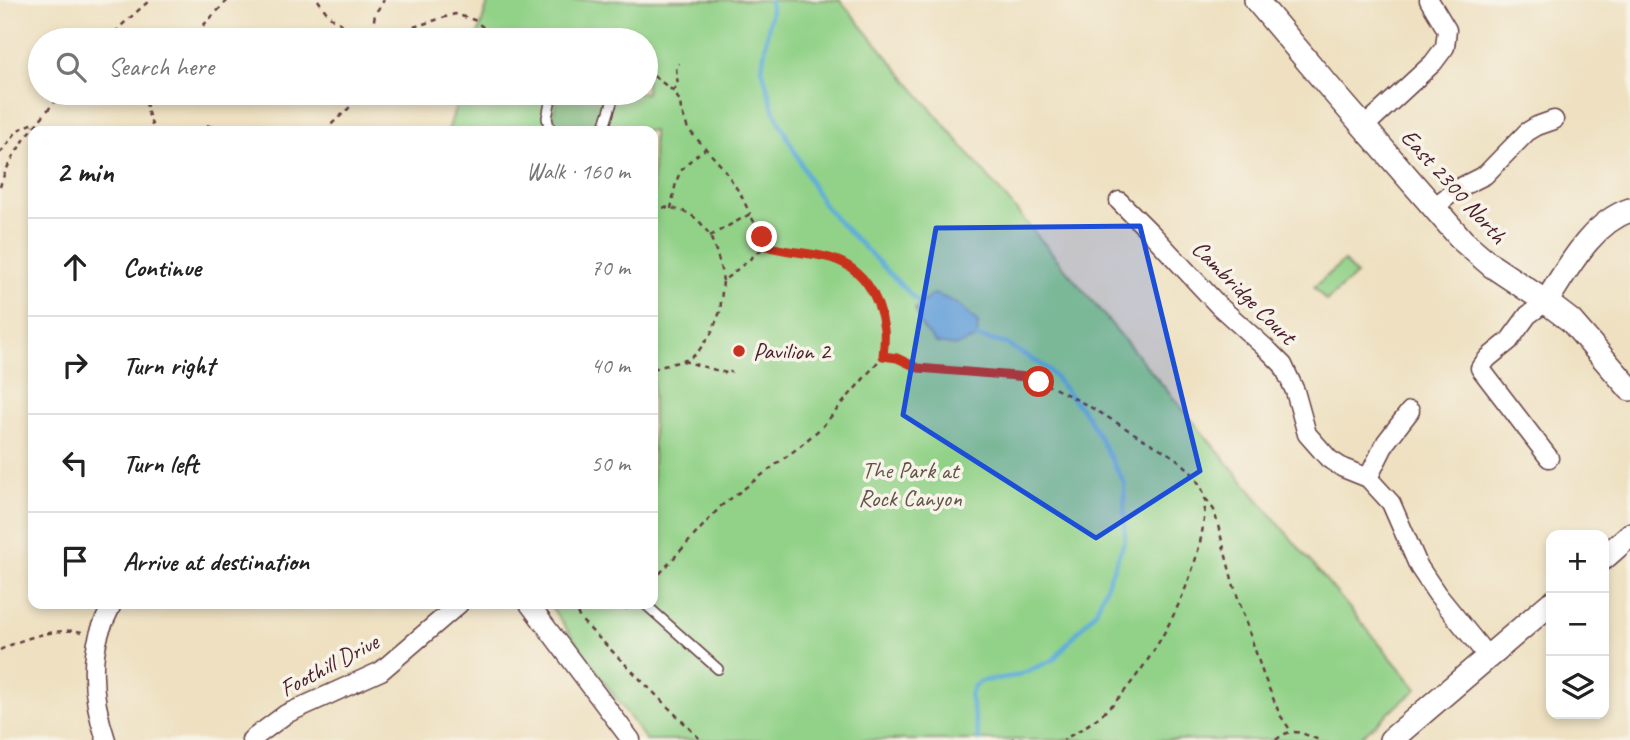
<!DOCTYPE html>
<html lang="en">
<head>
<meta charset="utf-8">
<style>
	body { margin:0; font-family:Caveat,sans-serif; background:#f6f6f6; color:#222 }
	.controls { position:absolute; right:21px; bottom:21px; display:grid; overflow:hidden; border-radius:14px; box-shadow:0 4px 10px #0003 }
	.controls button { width:63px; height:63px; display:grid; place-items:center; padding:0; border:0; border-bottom:2px solid #e0e0e0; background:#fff; color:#222; font:35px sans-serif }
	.stop { position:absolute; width:21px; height:21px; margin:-16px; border:5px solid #c8321e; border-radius:50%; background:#fff }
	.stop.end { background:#c8321e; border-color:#fff; box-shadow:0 2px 7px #0008 }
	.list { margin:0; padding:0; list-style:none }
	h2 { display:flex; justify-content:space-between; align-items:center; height:91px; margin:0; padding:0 28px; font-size:30px }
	h2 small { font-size:23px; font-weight:400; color:#767676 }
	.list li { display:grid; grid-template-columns:46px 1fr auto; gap:21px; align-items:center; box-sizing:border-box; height:98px; padding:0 28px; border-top:2px solid #e0e0e0 }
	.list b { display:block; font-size:26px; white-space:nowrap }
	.list em { font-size:23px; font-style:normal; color:#767676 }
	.icon { flex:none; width:38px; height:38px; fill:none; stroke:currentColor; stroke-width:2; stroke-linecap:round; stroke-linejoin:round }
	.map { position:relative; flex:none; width:1630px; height:740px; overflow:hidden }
	.search { position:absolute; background:#fff; box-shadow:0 4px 10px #0003; left:28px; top:28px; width:630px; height:77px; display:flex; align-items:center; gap:18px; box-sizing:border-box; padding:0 24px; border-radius:38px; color:#767676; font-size:26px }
	.panel { position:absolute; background:#fff; box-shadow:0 4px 10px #0003; left:28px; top:126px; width:630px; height:483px; border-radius:14px }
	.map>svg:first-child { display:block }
	.green { fill:#92d288; stroke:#6e785a; stroke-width:2 }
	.forest { fill:#75b474; stroke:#606a50; stroke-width:2 }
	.water { fill:#5eadd8; stroke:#546682; stroke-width:2 }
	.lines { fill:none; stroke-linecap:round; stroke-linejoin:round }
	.stream { stroke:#5eadd8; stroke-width:4.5 }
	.service-casing { stroke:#633c41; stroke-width:12 }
	.minor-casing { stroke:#633c41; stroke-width:21 }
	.tertiary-casing { stroke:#633c41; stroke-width:26 }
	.path { stroke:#633c41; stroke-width:2.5; stroke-dasharray:5 5; stroke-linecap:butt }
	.service { stroke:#fff; stroke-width:9 }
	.minor { stroke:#fff; stroke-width:18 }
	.tertiary { stroke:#fff; stroke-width:23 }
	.route { stroke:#c8321e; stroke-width:9 }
	.marked { fill:#1d4ed8; fill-opacity:0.2; stroke:#1d4ed8; stroke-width:5; stroke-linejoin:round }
	.poi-dot { fill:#c8321e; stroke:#f7f3e8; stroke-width:2.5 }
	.labels { text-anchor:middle; stroke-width:7; stroke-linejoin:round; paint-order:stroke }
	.street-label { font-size:24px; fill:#4a1f2b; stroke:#f7f3e8 }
	.poi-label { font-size:24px; fill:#4a1f2b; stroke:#f7f3e8; text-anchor:start }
	.park-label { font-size:24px; fill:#605547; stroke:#f7f3e8 }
</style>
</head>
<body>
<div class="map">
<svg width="1630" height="740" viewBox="0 0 1630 740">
	<rect width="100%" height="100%" fill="#f7f3e8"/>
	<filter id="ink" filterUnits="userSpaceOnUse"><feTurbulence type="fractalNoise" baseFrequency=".0143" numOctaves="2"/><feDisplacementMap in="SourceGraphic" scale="14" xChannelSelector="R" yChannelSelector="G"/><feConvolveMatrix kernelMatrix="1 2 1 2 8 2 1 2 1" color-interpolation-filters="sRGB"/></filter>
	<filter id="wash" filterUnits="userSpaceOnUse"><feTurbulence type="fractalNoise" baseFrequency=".00686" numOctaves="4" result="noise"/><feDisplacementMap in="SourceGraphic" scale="28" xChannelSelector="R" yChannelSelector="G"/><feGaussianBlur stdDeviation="1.57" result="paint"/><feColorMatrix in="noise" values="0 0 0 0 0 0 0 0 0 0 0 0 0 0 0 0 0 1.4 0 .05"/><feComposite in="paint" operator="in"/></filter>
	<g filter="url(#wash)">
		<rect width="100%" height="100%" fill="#eee0c0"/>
		<g class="green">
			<path d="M489,0H840L1417,689L1357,740H646L549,604H653V131H448L460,93H646V40H476Z"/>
			<path d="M1344,261L1356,275L1326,301L1314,287Z"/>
		</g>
		<path class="forest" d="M559,93H605L598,117L595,131H557C552,117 554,107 559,93Z"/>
		<path class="water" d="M933,294C952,299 965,308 978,323L977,338L956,346L936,343L922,327L915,309Z"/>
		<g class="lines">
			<g class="stream">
				<path d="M770,0L771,10L762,68L773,109L812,185L824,205L836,219L924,308"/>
				<path d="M973,336L1007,344L1048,369L1088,417L1124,482L1125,540L1096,611L1053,660L1016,676L982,681L974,686L970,695L979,740"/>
			</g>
		</g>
	</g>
	<g filter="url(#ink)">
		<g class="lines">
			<g class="service-casing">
				<g id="service">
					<path d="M550,131L547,118L552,93"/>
					<path d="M603,131L615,93"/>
					<path d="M622,604H625"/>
					<path d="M645,604L718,669"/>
				</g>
			</g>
			<g class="minor-casing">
				<g id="minor">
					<path d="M1365,126L1433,63L1445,47L1447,30L1429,0"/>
					<path d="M1119,201L1151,233L1219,306L1270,352L1283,365L1295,391L1307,434L1329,459L1343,468L1368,478L1391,503L1419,567L1437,594L1488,657"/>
					<path d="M1433,208L1457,189L1485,175L1527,132L1537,126L1554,120"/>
					<path d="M1546,302L1528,315L1509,341L1488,358L1480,368L1549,458"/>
					<path d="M1368,478L1386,442L1410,411"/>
					<path d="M529,604L631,740"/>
					<path d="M106,740C95,707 89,669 99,635C102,624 108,614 112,604"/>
					<path d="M251,740L286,714L381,671L459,604"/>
				</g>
			</g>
			<g class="tertiary-casing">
				<g id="tertiary">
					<path d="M1256,0L1330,88L1463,241L1492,266L1546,302L1571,321L1630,389"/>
					<path d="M1546,302C1567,270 1591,223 1630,210"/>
					<path d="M1604,558L1630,535"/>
					<path d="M1391,740L1551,603"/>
				</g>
			</g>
			<g class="path">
				<path d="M318,0C322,6 327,14 332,18C343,26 352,26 357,40"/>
				<path d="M354,32L371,38"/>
				<path d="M108,40L123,24L150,0"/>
				<path d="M189,40L228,0"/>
				<path d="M372,40L371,38L375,14L384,0"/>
				<path d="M400,40L407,29L455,14L474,20L499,40"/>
				<path d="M646,70L672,90L680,101L681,110L688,129L724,169L741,195L750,214"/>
				<path d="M672,90L678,86L676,68L679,63"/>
				<path d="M152,93L146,107L154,131"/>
				<path d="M199,131L206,125L216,128L259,124L272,131"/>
				<path d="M324,131L348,109L362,93"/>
				<path d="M0,153L18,130L36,122"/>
				<path d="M0,187C9,153 40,120 62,93"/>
				<path d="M653,208C703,203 716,240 723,281"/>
				<path d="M671,209C677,175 676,170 705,149"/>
				<path d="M710,236L750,214L766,246"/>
				<path d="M683,361L730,374L731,371"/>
				<path d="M653,369L689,359L697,353L711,334L720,312L723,281L766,246C784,252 807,252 826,256C861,265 879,293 884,329C885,337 884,347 883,356"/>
				<path d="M1206,499L1214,510L1233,583L1263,674L1280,715L1291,731"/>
				<path d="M653,581L721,506L799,447L822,427L883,356L897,358L918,368L1028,377C1068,392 1104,415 1140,437C1155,446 1172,454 1185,466C1193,473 1202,487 1205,497C1206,504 1204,512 1204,519C1197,581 1157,657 1114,703C1100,718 1082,729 1063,740"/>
				<path d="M573,604L580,619L701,740"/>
				<path d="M0,650C21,639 58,627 82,632"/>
				<path d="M1009,740L1017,738L1030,740"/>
				<path d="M1276,740C1292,726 1301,733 1319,740"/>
			</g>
			<use href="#service" class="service"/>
			<use href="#minor" class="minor"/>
			<use href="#tertiary" class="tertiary"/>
		</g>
	</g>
	<g class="lines" filter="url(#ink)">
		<path class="route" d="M762,237L766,246C785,252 806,252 826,257C861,265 879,293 884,329C885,337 884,347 883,356L897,358L918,368L1028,377L1039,382"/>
	</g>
	<path class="marked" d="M1140,226L1200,471L1096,538L903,415L936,228Z"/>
	<circle class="poi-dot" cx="739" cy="351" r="7"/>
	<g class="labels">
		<g class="street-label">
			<text transform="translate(1454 186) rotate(48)" y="8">East 2300 North</text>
			<text transform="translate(1244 292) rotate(45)" y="8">Cambridge Court</text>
			<text transform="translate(329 665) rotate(-28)" y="8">Foothill Drive</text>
		</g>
		<g class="poi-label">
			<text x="753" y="359">Pavilion 2</text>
		</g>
		<g class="park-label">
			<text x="910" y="478">The Park at<tspan x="910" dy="28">Rock Canyon</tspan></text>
		</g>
	</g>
</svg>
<div class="controls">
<button>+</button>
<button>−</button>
<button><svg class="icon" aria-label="layers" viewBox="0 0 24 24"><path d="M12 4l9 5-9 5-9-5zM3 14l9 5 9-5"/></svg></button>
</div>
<div class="stop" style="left:1039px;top:382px"></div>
<div class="stop end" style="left:762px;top:237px"></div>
<div class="search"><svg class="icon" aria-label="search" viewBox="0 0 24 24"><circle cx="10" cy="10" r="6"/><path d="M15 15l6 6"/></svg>Search here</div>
<section class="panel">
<h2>2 min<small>Walk · 160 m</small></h2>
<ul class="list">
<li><svg class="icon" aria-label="ahead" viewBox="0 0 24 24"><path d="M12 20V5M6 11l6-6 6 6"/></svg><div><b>Continue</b></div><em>70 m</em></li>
<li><svg class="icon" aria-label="right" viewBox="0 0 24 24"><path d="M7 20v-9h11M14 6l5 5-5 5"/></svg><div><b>Turn right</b></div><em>40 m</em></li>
<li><svg class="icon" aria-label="left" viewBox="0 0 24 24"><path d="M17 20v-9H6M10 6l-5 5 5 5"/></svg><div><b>Turn left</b></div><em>50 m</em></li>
<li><svg class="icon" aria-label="arrive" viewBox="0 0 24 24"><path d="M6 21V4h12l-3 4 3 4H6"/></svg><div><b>Arrive at destination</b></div></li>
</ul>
</section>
</div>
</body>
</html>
